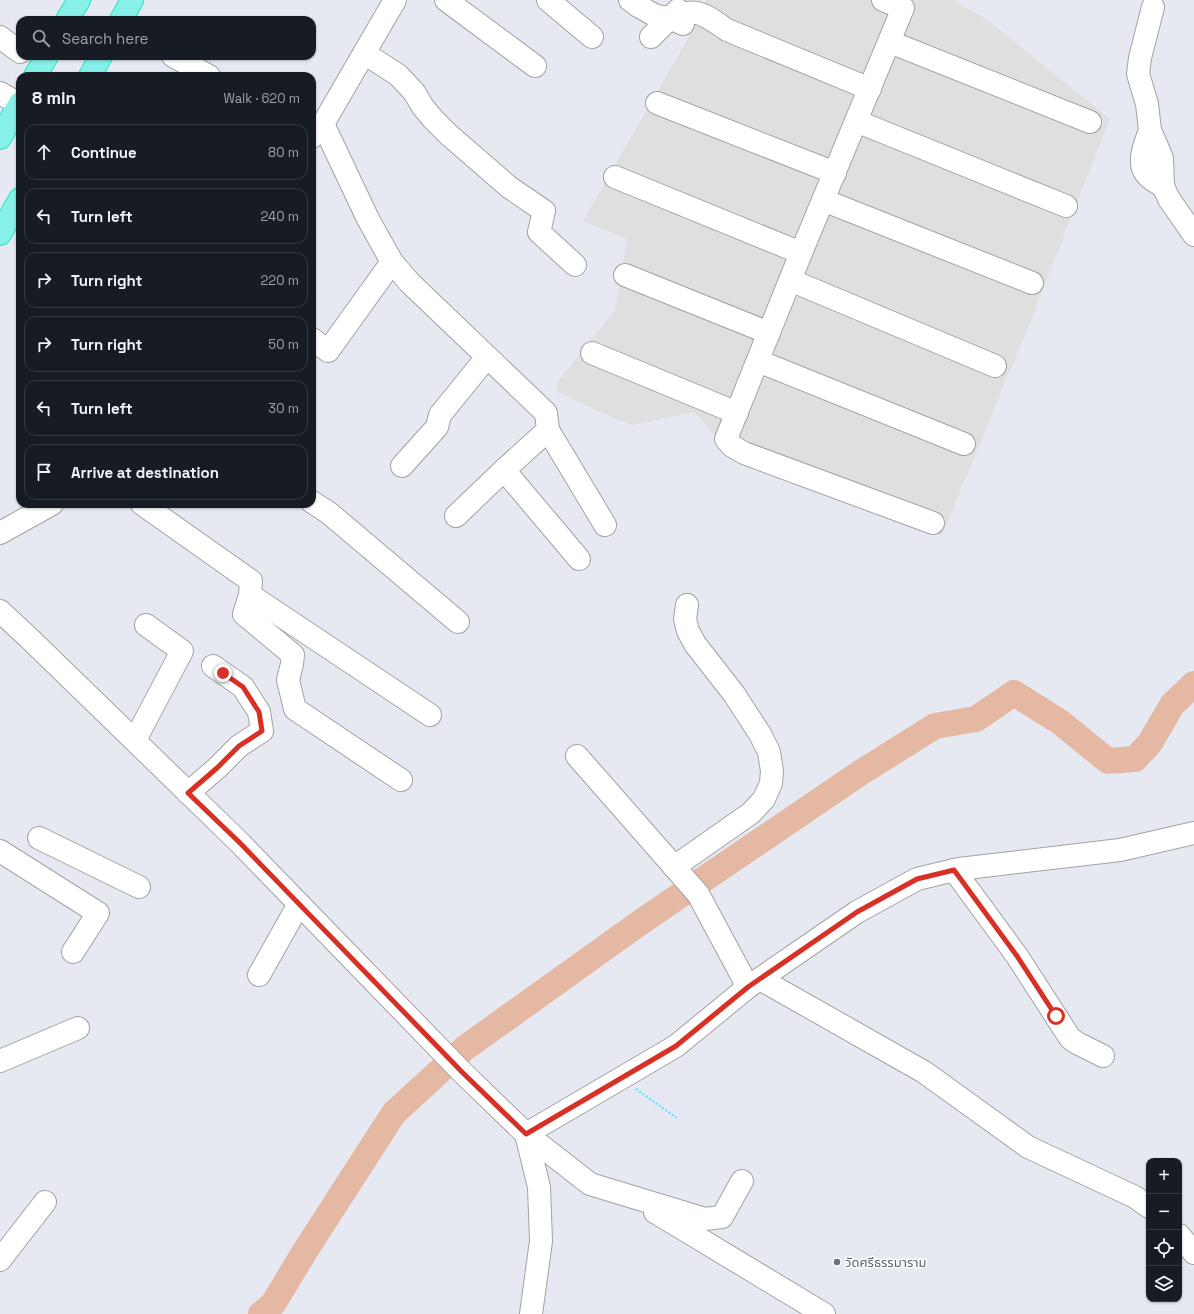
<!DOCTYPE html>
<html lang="en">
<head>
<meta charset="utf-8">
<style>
	body { margin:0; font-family:"Space Grotesk","Noto Sans Thai",sans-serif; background:#20242c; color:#f1f3f6 }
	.controls { position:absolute; right:12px; bottom:12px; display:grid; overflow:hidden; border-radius:8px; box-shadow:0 1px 3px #0004 }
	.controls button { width:36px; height:36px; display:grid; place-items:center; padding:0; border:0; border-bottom:1px solid #363941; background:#171b24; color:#f1f3f6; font:20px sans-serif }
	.stop { position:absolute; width:12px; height:12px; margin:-9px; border:3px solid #d93025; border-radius:50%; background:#fff }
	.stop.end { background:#d93025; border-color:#fff; box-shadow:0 1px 4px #0008 }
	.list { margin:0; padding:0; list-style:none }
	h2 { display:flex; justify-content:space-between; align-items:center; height:52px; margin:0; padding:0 16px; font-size:17px }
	h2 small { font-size:13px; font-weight:400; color:#9ea1a6 }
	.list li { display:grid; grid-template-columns:26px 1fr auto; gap:12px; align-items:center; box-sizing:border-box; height:56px; margin:0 8px 8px; padding:0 8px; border:1px solid #363941; border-radius:12px }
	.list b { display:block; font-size:15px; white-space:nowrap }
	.list em { font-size:13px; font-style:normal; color:#9ea1a6 }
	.icon { flex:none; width:22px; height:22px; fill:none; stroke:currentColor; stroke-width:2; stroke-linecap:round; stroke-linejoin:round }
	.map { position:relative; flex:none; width:1194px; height:1314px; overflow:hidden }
	.search { position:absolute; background:#171b24; box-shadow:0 1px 3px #0004; left:16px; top:16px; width:300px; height:44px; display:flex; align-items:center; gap:10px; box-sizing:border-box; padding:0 14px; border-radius:12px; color:#9ea1a6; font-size:15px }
	.panel { position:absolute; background:#171b24; box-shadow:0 1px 3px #0004; left:16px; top:72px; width:300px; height:436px; border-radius:12px }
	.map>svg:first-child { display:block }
	.residential { fill:#dedfdf }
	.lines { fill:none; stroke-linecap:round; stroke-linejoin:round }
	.river { stroke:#e4b8a3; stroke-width:26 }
	.minor-casing { stroke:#a2a2a2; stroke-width:24 }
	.highway-casing { stroke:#16eeba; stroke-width:24 }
	.path { stroke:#6be0ff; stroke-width:2.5; stroke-dasharray:2 2; stroke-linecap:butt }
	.minor { stroke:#fff; stroke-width:22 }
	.highway { stroke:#87f0e8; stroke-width:22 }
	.route { stroke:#d93025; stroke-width:5 }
	.worship-dot { fill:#6b7280; stroke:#fff; stroke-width:1.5 }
	.labels { text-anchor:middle; stroke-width:3; stroke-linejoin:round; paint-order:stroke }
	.worship-label { font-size:13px; fill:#5b616d; stroke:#fff; text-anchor:start }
</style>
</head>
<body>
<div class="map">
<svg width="1194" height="1314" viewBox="0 0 1194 1314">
	<rect width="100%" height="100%" fill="#e7e9f2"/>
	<path class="residential" d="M707,0H953L985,18L1110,119L1029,325L942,535L744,460L723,445L694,412L633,425L616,419L557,392V383L615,310L627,239L583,221L687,40Z"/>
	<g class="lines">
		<path class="river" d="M261,1314L273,1304L305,1251L394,1113L465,1048L641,922L860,773L935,726L976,719L1014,693L1060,722L1108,761L1135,759L1150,743L1172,705L1194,684"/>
		<g class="minor-casing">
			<g id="minor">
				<path d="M446,0L535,66"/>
				<path d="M548,0L592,37"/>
				<path d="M630,0L638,6L656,16L670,18L683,24"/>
				<path d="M883,0L903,8L801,253L726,439L732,446L744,453L933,523"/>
				<path d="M1153,7L1140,58L1138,74L1147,104L1150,130L1162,158L1163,186L1169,199L1194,235"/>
				<path d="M670,18C697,6 705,15 727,30L870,89"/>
				<path d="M0,37L20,52"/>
				<path d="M651,37L678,10"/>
				<path d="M890,42L1090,122"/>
				<path d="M364,53L398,75L414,92L423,107L433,119L449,135L509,187L544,211L539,232L575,265"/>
				<path d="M173,56L209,76"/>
				<path d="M0,93L19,104"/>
				<path d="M657,103L835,173"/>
				<path d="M856,121L1066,206"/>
				<path d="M323,124L368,219L392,262L410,283L546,413L548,430L504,470L456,516"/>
				<path d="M1150,130C1145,144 1135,165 1149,177C1153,181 1158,183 1163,186"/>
				<path d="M312,137L323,124L395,0"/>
				<path d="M615,177L801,253"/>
				<path d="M823,200L1032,283"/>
				<path d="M625,275L769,333"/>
				<path d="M790,280L995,366"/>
				<path d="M312,339L328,351L392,262"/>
				<path d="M592,353L737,413"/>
				<path d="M758,361L964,444"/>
				<path d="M548,430L605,525"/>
				<path d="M402,466L437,427L440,415L487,357"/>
				<path d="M504,470L579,559"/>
				<path d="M312,502L329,513L458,622"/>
				<path d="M142,504L251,581L250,595L244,614L293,655L292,664L288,680L295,709L401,780"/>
				<path d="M0,533L52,504"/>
				<path d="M250,595L430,715"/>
				<path d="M0,611L30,639L239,842L463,1073L526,1134L539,1187L541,1241L531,1314"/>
				<path d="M135,740L182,651L146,625"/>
				<path d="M577,756L698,894L748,987"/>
				<path d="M188,793L217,768L239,746L262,731L259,712L243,687L213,666"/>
				<path d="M39,838L139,887"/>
				<path d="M0,851L98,913L73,952"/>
				<path d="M674,867L751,813L764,799L771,783L772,771L769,752L760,734L734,694L695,644L688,631L685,619L687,605"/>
				<path d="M954,870L1017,956L1070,1038L1077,1043L1103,1056"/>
				<path d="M259,975L299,904"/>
				<path d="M760,979L924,1072L1028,1147L1135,1197L1149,1207"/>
				<path d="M0,1061L78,1028"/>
				<path d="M742,1181L722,1217L705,1219L590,1184L526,1134L676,1046L748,987L857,912L917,879L959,869L1120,850L1194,833"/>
				<path d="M655,1212L824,1314"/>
				<path d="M1179,1235L1194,1253"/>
				<path d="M0,1260L45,1202"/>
			</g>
		</g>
		<g class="highway-casing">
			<g id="highway">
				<path d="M67,20L79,0"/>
				<path d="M121,20L132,0"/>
				<path d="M35,76L47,56"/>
				<path d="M90,76L101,56"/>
				<path d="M0,138L20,103"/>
				<path d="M0,234L20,199"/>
			</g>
		</g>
		<path class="path" d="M636,1089L678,1119"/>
		<use href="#minor" class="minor"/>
		<use href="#highway" class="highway"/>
	</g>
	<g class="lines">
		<path class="route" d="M223,673L243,687L259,712L262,731L239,746L217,768L188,793L239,842L463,1073L526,1134L676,1046L748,987L857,912L917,879L954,870L1017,956L1056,1016"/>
	</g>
	<circle class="worship-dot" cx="837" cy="1262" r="4"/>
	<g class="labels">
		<g class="worship-label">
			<text x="845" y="1267">วัดศรีธรรมาราม</text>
		</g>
	</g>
</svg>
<div class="controls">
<button>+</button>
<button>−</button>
<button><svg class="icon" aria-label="locate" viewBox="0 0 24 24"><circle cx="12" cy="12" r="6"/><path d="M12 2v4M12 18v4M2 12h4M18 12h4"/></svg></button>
<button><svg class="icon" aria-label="layers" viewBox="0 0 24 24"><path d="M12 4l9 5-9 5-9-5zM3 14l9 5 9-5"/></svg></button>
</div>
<div class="stop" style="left:1056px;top:1016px"></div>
<div class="stop end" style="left:223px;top:673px"></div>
<div class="search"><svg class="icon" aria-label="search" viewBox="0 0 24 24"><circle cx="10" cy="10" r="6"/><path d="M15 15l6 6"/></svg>Search here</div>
<section class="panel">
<h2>8 min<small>Walk · 620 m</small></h2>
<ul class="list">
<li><svg class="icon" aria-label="ahead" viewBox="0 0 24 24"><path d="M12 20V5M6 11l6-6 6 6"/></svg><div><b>Continue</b></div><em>80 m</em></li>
<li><svg class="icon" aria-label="left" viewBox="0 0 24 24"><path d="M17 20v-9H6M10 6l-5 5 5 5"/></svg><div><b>Turn left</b></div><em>240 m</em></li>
<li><svg class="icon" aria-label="right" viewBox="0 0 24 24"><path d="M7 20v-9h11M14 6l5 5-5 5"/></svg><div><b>Turn right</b></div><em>220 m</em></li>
<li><svg class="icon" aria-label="right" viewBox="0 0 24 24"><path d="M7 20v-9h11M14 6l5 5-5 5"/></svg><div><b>Turn right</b></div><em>50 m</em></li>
<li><svg class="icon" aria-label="left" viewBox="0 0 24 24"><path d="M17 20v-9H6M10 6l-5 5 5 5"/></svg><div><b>Turn left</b></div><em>30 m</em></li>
<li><svg class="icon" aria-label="arrive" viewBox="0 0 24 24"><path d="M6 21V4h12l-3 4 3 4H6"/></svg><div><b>Arrive at destination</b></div></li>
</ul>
</section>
</div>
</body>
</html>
